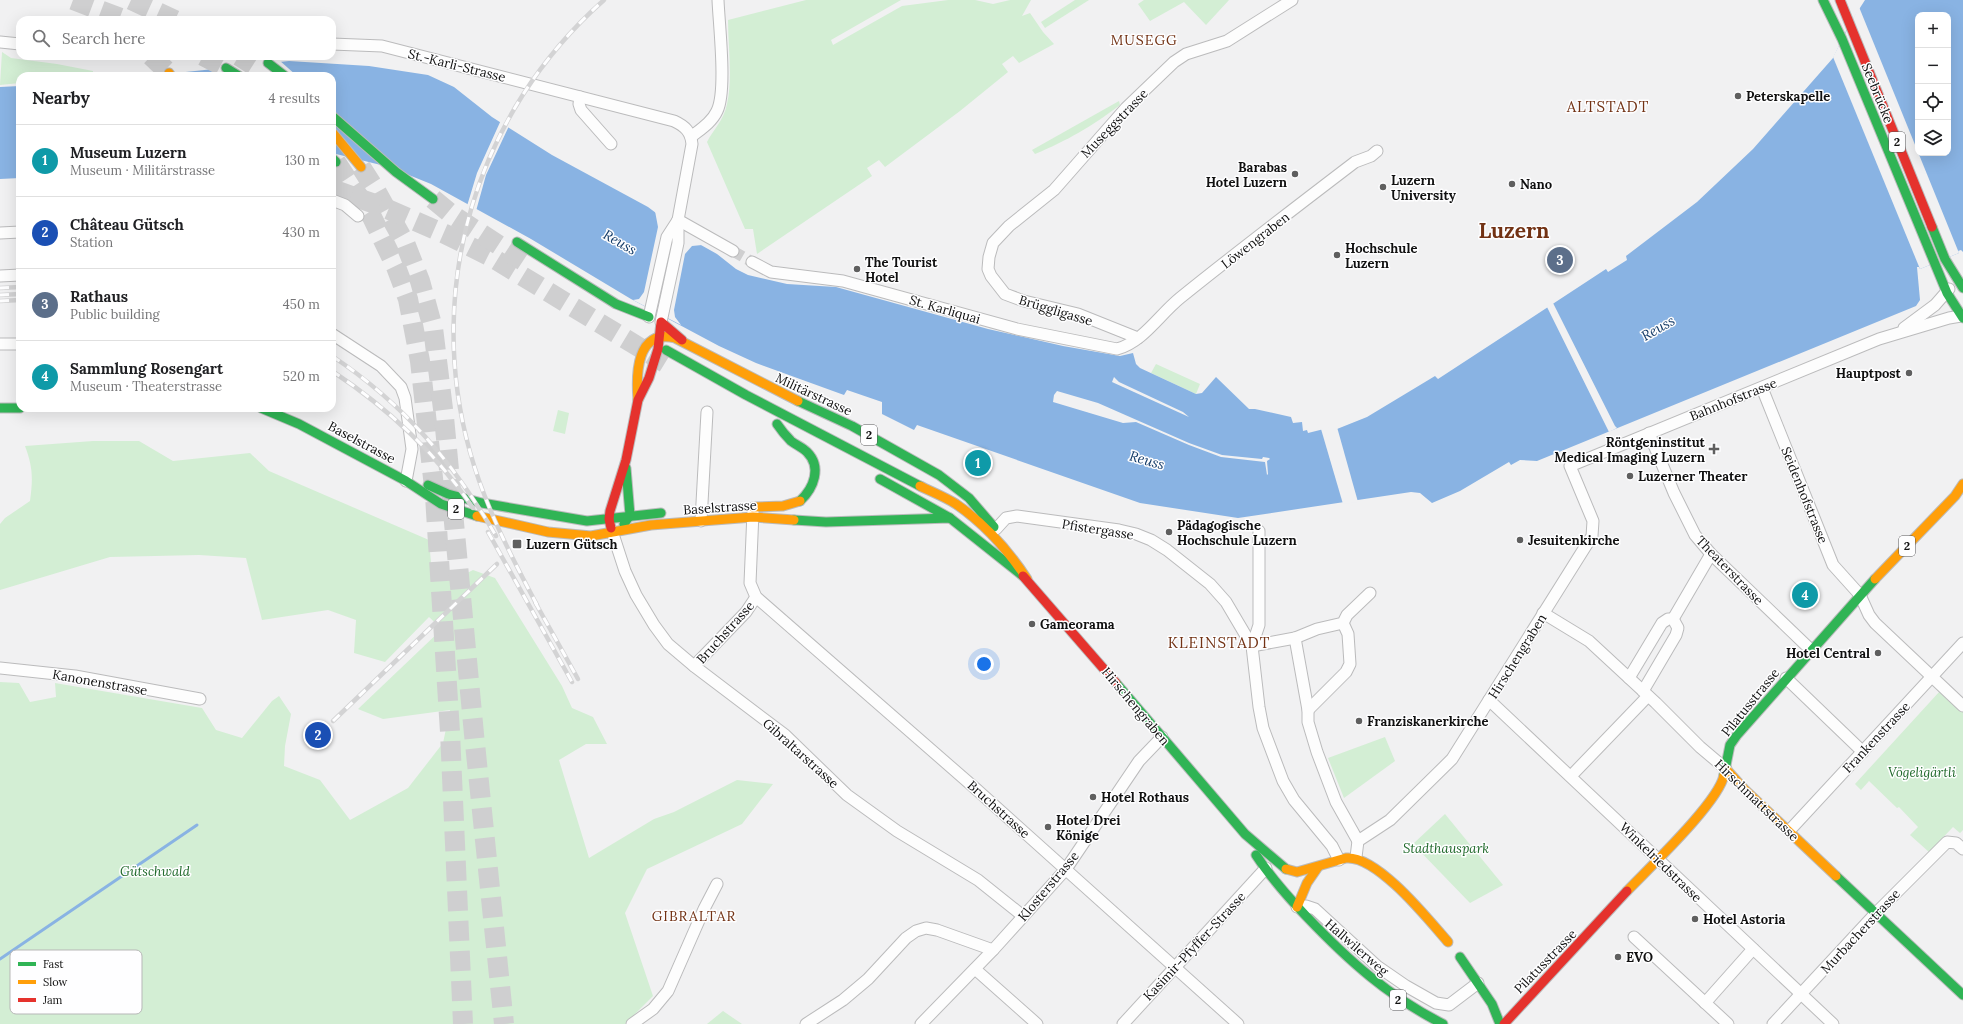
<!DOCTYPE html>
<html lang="en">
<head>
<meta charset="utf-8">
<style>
	body { margin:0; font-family:Lora,serif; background:#f6f6f6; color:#202124 }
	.controls { position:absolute; right:12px; top:12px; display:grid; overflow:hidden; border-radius:8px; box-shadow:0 4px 16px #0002 }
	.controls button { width:36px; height:36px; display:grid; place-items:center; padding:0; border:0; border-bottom:1px solid #e0e0e0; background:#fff; color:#202124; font:20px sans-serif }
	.you { position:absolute; left:984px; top:664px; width:14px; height:14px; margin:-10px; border:3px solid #fff; border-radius:50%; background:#1a73e8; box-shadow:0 0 0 6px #1a73e833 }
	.badge { display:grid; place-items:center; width:26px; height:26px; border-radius:50%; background:#0b8043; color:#fff; font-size:13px; font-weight:700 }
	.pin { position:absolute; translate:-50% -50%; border:2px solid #fff; box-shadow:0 1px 4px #0006 }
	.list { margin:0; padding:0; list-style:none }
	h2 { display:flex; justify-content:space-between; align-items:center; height:52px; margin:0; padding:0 16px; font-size:17px }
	h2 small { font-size:13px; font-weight:400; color:#757577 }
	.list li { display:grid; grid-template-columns:26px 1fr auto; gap:12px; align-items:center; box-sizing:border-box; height:72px; padding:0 16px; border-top:1px solid #e0e0e0 }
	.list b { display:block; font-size:15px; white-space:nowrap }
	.list p { margin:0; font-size:13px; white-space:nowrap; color:#757577 }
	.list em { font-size:13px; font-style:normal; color:#757577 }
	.icon { flex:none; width:22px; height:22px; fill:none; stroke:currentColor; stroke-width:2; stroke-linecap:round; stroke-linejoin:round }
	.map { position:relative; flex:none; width:1963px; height:1024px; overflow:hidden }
	.search { position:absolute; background:#fff; box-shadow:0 4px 16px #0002; left:16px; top:16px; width:320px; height:44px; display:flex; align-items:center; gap:10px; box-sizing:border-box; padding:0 14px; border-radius:12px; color:#757577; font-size:15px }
	.panel { position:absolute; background:#fff; box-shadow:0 4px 16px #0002; left:16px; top:72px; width:320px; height:340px; border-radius:12px }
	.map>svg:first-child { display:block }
	.green { fill:#d3eed4 }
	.water { fill:#89b3e3; fill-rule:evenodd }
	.pier { fill:#f1f1f2 }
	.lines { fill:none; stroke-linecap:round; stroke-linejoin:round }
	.stream { stroke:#89b3e3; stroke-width:3 }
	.street-tunnel { stroke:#cfcfd0; stroke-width:11; stroke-dasharray:11 5.5; stroke-linecap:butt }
	.highway-tunnel { stroke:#cfcfd0; stroke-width:20; stroke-dasharray:20 10; stroke-linecap:butt }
	.street-casing { stroke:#bbbbbc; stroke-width:13 }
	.fast-casing { stroke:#bbbbbc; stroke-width:11 }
	.slow-casing { stroke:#bbbbbc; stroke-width:11 }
	.jam-casing { stroke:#bbbbbc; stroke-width:11 }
	.street { stroke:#fdfdfd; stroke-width:11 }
	.fast { stroke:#30b455; stroke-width:9 }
	.slow { stroke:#ff9f0a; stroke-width:9 }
	.jam { stroke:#e5322d; stroke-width:9 }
	.rail-casing { stroke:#d3d3d4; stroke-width:4.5 }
	.rail { stroke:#fefeff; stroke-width:3; stroke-dasharray:9; stroke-linecap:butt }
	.poi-dot { fill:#5f5f5f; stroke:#fefeff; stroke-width:1.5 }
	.labels { text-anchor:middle; stroke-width:3; stroke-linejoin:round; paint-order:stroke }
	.shield { fill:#fefeff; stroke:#575758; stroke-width:1 }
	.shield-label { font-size:12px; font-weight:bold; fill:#101010 }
	.street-label { font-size:13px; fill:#101010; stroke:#fefeff }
	.poi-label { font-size:13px; font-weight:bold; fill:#101010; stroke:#fefeff; text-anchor:start }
	.park-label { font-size:13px; font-style:italic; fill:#1f692a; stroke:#fefeff }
	.neighbourhood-label { font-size:14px; letter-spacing:1px; fill:#723214; stroke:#fefeff }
	.water-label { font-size:14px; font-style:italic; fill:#143c69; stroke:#fefeff }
	.quarter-label { font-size:15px; letter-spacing:1px; fill:#723214; stroke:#fefeff }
	.town-label { font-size:21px; font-weight:bold; fill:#723214; stroke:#fefeff }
	.key { fill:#fefeff; stroke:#b7b7b7; stroke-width:1 }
	.key-label { font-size:11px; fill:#101010 }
</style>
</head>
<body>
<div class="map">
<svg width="1963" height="1024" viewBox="0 0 1963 1024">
	<rect width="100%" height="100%" fill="#f1f1f2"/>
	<g class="green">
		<path d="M806,0H901L831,40L833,45L902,6L948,0H975L993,4L1010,0H1031L1022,16L1030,13L1043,32L1054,44L1019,63L1013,56L1002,64L1008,72L960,111L885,167L879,160L867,168L872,176L757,254L753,229H745L707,142C713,130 724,120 727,104C733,78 728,47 728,20Z"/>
		<path d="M1075,0H1089L1045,28L1041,22Z"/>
		<path d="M1144,0H1229L1206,25L1184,2L1150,21L1138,4Z"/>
		<path d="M2,52L11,58L57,64L93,71V76H20V83L0,85Z"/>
		<path d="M1119,101L1120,105C1091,127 1068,140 1035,154L1032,150Z"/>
		<path d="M1156,364L1200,384L1196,394L1151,373Z"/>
		<path d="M558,410L569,413L565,434L553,431Z"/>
		<path d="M93,441H139L173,461L250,453L269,471L429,540L432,574L467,573L473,570L495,578L562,686L572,708L593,717L607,744H586L559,760L589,858L654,819L674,812L737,780L773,784L742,824L647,869L625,913L653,996L625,1024H0V682L19,683L30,702L56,697L55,683L202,708L216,730L242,738L272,701L279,696L291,714L285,746L284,766L320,780L350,820L408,788L443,743L450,710L383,719L358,709L442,629L429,617L385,662L354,653L356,620L328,610L262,620L246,558L199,555L110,557L0,590V524L5,518L30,501C33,479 33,467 25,446Z"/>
		<path d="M1940,691L1963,712V830L1960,833L1953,827L1929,852L1910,835L1918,827L1899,807L1897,808L1869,781L1861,790L1855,784Z"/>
		<path d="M1385,737L1395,761L1344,798L1328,758Z"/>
		<path d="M1445,814L1503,885L1470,903L1413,844Z"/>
		<path d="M723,1011L742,1024H707Z"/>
	</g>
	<g class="water">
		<path d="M1865,0H1963V252L1961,250L1958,251L1959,253L1920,269L1919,267H1917L1920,300L1916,306L1537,461L1520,460L1511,465L1509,462L1460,491L1432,503L1420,493L1411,492L1238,518L1140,503L917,425L914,430L882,414V402L847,390L844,395L756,363L719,346L631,299L531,239L431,184L389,167L332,153V76H148L289,61L369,66L428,75L454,87L492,117L552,155L648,207L692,240L717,254L736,269L748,275L787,284L836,287L988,329L1063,346L1120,356L1133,353L1136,364L1140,368L1196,394L1202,393L1216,377L1249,409H1255L1291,417L1293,423L1302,422L1303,431L1307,430L1308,433L1324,429H1337L1367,417L1435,376L1438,379L1606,269L1608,272L1627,260L1626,256L1697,202L1753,149L1833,58L1849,25ZM1918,15H1948V153H1918ZM1114,377L1119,382L1183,412L1189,417L1112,382ZM1057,391L1098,403L1189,443L1222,455L1262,459L1263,457L1269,458L1270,459L1267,461L1268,474L1267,475L1265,462L1221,457L1189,445L1136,422L1123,423L1053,402L1054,395Z"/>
		<path d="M20,86V178L0,179V87Z"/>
	</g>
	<g class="pier">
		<path d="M1859,7L1959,253L1920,269L1833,57Z"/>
		<path d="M279,60L297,76H223L209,67Z"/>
		<path d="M501,120L509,126L486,175L476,211L467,206L477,173Z"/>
		<path d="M655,211L702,245L692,246L685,254L674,310L675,317L681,325L633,300L639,299L644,292L658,227Z"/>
		<path d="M1552,301L1615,426L1617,428L1609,432L1546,305Z"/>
		<path d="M1330,427H1337L1358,502L1343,504L1321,429Z"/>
	</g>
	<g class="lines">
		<path class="stream" d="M0,959L197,825"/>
		<path class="street-tunnel" d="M733,251L752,262"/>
		<g class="highway-tunnel">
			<path d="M73,0L126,20"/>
			<path d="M131,0L175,20"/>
			<path d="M151,56L169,73"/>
			<path d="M203,56L226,68"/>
			<path d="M239,56L253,65"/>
			<path d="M336,162L372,217L396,267L408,299L420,361L435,496L450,732L463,1024"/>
			<path d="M361,167L375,189L405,243L420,281L433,328L444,417L474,734L504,1024"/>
			<path d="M332,189L378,205L445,234L491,257L665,363"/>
			<path d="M433,199L451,214L523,261"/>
		</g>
		<g class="street-casing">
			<g id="street">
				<path d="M0,42L20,44"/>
				<path d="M332,44L382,46L674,121C685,126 691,132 692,144L678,220V243L661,322"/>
				<path d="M580,97L579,104L581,110L611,144"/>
				<path d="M691,137C701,129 712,122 717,111C727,91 719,25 718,0"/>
				<path d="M332,200L345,205L358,216"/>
				<path d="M678,220L733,251"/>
				<path d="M0,233L20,232"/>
				<path d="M752,262L771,272L843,281L1017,329L1117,349C1143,342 1159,315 1180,298C1237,252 1296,207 1355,162L1371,156L1377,151"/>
				<path d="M0,276L20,275"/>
				<path d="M649,317L667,237L678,220"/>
				<path d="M1904,328L1935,305L1949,289"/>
				<path d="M332,334L381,366L401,387L405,398L412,449L406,481"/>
				<path d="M1138,338L1078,314L1024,301L1005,294L991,276L988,269L989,257L993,243L1009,226L1054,190L1126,108L1174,62L1186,54L1227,41L1292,0"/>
				<path d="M0,344H20"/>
				<path d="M1762,388L1833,565L1860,595L1869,615L1875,623L1963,706"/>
				<path d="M1649,433L1674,493L1695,535L1711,554L1811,650"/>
				<path d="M753,512L750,583L756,597L976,789L1238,1024"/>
				<path d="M701,521L707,412"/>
				<path d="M996,529L1006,518L1017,516L1119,530L1136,534L1151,540L1167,550L1210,584L1226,602L1252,646"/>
				<path d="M612,531L625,571L636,595L654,625L668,644L694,666L785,735L847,795L897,831L978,880L1023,916"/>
				<path d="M1259,531V625L1252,646L1259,707L1263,728L1283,781L1294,800L1332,846L1339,860"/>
				<path d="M1543,613L1589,641L1656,703L1700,747L1726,769"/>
				<path d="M1673,619L1711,554"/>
				<path d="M1295,638L1308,710V722L1317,752L1336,802L1358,841"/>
				<path d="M1252,646L1295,638L1317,629L1343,623L1347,615L1370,593"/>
				<path d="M694,666L746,612L756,597"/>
				<path d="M0,668L75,676L200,699"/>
				<path d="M1629,678L1662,623L1668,619H1673L1678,628L1676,635L1643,691"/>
				<path d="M1786,678L1863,752"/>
				<path d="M1489,700L1833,1024"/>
				<path d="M1308,710L1346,672L1350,664L1348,634L1343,623"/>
				<path d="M1571,776L1648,696"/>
				<path d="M1789,831L1963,643"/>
				<path d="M1356,857L1358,841L1390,820L1452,759L1592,536L1593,521L1570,466L1879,339L1949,318L1961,316"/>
				<path d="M1297,907L1306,906L1315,909L1377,966L1406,986L1436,1003L1449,1005L1478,983"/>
				<path d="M1634,937L1728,1024"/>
				<path d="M975,969L1037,1024"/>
				<path d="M1705,1003L1753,949"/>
				<path d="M632,1024L653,1009L668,991L704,909L717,884"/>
				<path d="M806,1024L843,1000L868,979L906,938L916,931L926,928L937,930L993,950"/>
				<path d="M921,1024L993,950L1066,869L1139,761L1162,737"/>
				<path d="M1123,1024L1266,868"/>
				<path d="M1773,1024L1876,913L1947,842L1956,843L1963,849"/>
			</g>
		</g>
		<g class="fast-casing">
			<g id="fast">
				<path d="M1823,0L1842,39L1947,293L1963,318"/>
				<path d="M268,63L285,76"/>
				<path d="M226,68L239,76"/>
				<path d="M332,116L396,172L433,199"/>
				<path d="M332,158L336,162"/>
				<path d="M1932,227L1945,259L1963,288"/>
				<path d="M517,242L616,304L649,317"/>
				<path d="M666,350L746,395L920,486"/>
				<path d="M798,401L852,426L939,475L969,498L994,527"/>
				<path d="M0,408H20"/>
				<path d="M261,408L299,424L406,481L441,504L477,516"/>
				<path d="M777,424C781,430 786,436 791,441C796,445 802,447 807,452C822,467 814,488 800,501"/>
				<path d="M880,479L950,518"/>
				<path d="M428,485L448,494L482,503L587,521L661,513"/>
				<path d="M794,520L826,522L950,518L1023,576"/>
				<path d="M624,524L630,515L626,468"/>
				<path d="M1116,683L1245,834L1286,869"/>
				<path d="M1724,775L1730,745L1737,735L1875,579"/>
				<path d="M1256,855C1271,878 1288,897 1307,917C1349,961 1388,996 1443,1024"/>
				<path d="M1836,876L1963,995"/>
				<path d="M1460,957L1492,1004L1500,1024"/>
			</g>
		</g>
		<g class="slow-casing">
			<g id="slow">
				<path d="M169,73L171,76"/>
				<path d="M332,132L361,167"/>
				<path d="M638,400C636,375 636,328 675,338L798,401"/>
				<path d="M920,486C932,492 945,497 956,504C985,524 1008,550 1027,579"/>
				<path d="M753,507L783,506L800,501"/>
				<path d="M477,516L548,532L591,536L651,525L753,517L794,520"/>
				<path d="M1875,579L1955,496L1963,484"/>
				<path d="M1726,769L1744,789L1836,876"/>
				<path d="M1286,869L1297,872L1346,858C1377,855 1428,919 1448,942"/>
				<path d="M1627,891C1649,868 1719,802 1724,775"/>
				<path d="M1297,907L1307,883L1318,867"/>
			</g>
		</g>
		<g class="jam-casing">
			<g id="jam">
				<path d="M1840,0L1932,227"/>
				<path d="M611,528L609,519L610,511L626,460L638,400L649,378L658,349L661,322L682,340"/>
				<path d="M1023,576L1116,683"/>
				<path d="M1504,1024L1627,891"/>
			</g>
		</g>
		<use href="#street" class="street"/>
		<use href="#fast" class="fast"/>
		<use href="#slow" class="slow"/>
		<use href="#jam" class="jam"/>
		<g class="rail-casing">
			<g id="rail">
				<path d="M0,288L20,287"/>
				<path d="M0,295L20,294"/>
				<path d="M0,301L20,300"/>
				<path d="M332,356C404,404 453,462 496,536"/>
				<path d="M332,371C388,408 435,452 473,508"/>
				<path d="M488,532L572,682"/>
				<path d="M535,602L578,679"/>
				<path d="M537,605C511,556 485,506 470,452C424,288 476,113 604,0"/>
				<path d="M333,721L497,564"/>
			</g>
		</g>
		<use href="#rail" class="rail"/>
	</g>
	<g class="poi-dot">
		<circle cx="1738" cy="96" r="4"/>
		<circle cx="1295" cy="174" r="4"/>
		<circle cx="1512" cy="184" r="4"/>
		<circle cx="1383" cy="187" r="4"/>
		<circle cx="1337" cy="255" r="4"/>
		<circle cx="857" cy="269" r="4"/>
		<circle cx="1909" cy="373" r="4"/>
		<path d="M1712 443h4v4h4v4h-4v4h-4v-4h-4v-4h4z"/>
		<circle cx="1630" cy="476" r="4"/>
		<circle cx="1169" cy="532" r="4"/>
		<circle cx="1520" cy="540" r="4"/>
		<rect x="512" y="539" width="10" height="10" rx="2"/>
		<circle cx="1032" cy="624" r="4"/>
		<circle cx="1878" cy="653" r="4"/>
		<circle cx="1359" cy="721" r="4"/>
		<circle cx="1093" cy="797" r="4"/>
		<circle cx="1048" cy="827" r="4"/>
		<circle cx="1695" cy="919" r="4"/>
		<circle cx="1618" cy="957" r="4"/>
	</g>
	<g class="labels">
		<g class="shield">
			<rect x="1889" y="132" width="16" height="20" rx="3"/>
			<rect x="861" y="425" width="16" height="20" rx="3"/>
			<rect x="448" y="499" width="16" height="20" rx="3"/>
			<rect x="1899" y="536" width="16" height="20" rx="3"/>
			<rect x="1390" y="990" width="16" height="20" rx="3"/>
		</g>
		<g class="shield-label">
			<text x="1897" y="146">2</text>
			<text x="869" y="439">2</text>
			<text x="456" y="513">2</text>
			<text x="1907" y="550">2</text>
			<text x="1398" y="1004">2</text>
		</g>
		<g class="street-label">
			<text transform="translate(457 65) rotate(14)" y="5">St.-Karli-Strasse</text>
			<text transform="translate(1878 93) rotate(68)" y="5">Seebrücke</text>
			<text transform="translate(1114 123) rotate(-46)" y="5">Museggstrasse</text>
			<text transform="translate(1255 240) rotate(-38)" y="5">Löwengraben</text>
			<text transform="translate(945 309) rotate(16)" y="5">St. Karliquai</text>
			<text transform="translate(1056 310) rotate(17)" y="5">Brüggligasse</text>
			<text transform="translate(814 394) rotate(25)" y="5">Militärstrasse</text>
			<text transform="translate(1733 399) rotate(-22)" y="5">Bahnhofstrasse</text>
			<text transform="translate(362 442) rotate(28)" y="5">Baselstrasse</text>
			<text transform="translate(1805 495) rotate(68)" y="5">Seidenhofstrasse</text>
			<text transform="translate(720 507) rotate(-4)" y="5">Baselstrasse</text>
			<text transform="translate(1098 529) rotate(9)" y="5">Pfistergasse</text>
			<text transform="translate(1730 570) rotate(46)" y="5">Theaterstrasse</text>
			<text transform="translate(725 632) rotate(-48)" y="5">Bruchstrasse</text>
			<text transform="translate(1517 656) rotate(-58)" y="5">Hirschengraben</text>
			<text transform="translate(100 682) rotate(10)" y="5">Kanonenstrasse</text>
			<text transform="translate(1750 702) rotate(-51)" y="5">Pilatusstrasse</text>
			<text transform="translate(1136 706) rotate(50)" y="5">Hirschengraben</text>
			<text transform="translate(1876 737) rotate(-47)" y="5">Frankenstrasse</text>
			<text transform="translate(801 753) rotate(42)" y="5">Gibraltarstrasse</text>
			<text transform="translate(1757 800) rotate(44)" y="5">Hirschmattstrasse</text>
			<text transform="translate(999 809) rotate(42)" y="5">Bruchstrasse</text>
			<text transform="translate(1661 862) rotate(44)" y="5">Winkelriedstrasse</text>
			<text transform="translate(1048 886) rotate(-50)" y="5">Klosterstrasse</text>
			<text transform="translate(1860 931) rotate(-47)" y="5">Murbacherstrasse</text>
			<text transform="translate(1194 946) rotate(-47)" y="5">Kasimir-Pfyffer-Strasse</text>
			<text transform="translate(1357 947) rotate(41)" y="5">Hallwilerweg</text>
			<text transform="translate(1545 961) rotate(-46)" y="5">Pilatusstrasse</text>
		</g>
		<g class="poi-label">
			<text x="1746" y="101">Peterskapelle</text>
			<text x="1287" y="172" text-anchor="end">Barabas<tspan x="1287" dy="15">Hotel Luzern</tspan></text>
			<text x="1391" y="185">Luzern<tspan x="1391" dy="15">University</tspan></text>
			<text x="1520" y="189">Nano</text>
			<text x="1345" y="253">Hochschule<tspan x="1345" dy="15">Luzern</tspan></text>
			<text x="865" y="267">The Tourist<tspan x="865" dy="15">Hotel</tspan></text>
			<text x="1901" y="378" text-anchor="end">Hauptpost</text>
			<text x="1705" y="447" text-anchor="end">Röntgeninstitut<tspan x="1705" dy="15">Medical Imaging Luzern</tspan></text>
			<text x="1638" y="481">Luzerner Theater</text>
			<text x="1177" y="530">Pädagogische<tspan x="1177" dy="15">Hochschule Luzern</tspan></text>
			<text x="1528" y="545">Jesuitenkirche</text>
			<text x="526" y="549">Luzern Gütsch</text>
			<text x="1040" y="629">Gameorama</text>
			<text x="1870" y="658" text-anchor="end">Hotel Central</text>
			<text x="1367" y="726">Franziskanerkirche</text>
			<text x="1101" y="802">Hotel Rothaus</text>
			<text x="1056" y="825">Hotel Drei<tspan x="1056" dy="15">Könige</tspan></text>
			<text x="1703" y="924">Hotel Astoria</text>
			<text x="1626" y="962">EVO</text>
		</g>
		<g class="park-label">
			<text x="1922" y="777">Vögeligärtli</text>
			<text x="1446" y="853">Stadthauspark</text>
			<text x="155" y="876">Gütschwald</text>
		</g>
		<g class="neighbourhood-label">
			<text x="1144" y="45">MUSEGG</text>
			<text x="694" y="921">GIBRALTAR</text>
		</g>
		<g class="water-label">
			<text transform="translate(620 242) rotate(30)" y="5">Reuss</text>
			<text transform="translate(1658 328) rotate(-30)" y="5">Reuss</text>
			<text transform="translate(1147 460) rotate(16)" y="5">Reuss</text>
		</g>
		<g class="quarter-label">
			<text x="1608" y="112">ALTSTADT</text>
			<text x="1219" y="648">KLEINSTADT</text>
		</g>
		<g class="town-label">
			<text x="1514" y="238">Luzern</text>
		</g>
	</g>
	<rect x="10" y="950" width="132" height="64" rx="6" class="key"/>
	<rect x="18" y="962" width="18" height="4" fill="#30b455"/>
	<rect x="18" y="980" width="18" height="4" fill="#ff9f0a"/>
	<rect x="18" y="998" width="18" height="4" fill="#e5322d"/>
	<g class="key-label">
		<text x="43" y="968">Fast</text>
		<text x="43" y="986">Slow</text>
		<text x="43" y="1004">Jam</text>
	</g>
</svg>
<div class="controls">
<button>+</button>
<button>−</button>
<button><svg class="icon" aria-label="locate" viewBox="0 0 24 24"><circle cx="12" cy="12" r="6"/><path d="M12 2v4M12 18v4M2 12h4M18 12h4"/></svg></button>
<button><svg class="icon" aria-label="layers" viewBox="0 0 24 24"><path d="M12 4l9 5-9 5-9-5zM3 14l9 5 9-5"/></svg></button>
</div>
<div class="you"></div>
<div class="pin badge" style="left:978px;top:463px;background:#0f9aa8">1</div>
<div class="pin badge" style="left:318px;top:735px;background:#1a4fb4">2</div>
<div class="pin badge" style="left:1560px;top:260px;background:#5c6f8a">3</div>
<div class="pin badge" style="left:1805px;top:595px;background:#0f9aa8">4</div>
<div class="search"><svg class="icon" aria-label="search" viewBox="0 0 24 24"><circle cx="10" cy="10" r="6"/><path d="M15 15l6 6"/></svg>Search here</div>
<section class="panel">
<h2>Nearby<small>4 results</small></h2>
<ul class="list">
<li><span class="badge" style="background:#0f9aa8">1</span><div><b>Museum Luzern</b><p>Museum · Militärstrasse</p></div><em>130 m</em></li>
<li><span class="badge" style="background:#1a4fb4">2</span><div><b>Château Gütsch</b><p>Station</p></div><em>430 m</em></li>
<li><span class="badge" style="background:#5c6f8a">3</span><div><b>Rathaus</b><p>Public building</p></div><em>450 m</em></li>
<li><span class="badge" style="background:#0f9aa8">4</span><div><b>Sammlung Rosengart</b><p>Museum · Theaterstrasse</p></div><em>520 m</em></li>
</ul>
</section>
</div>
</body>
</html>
